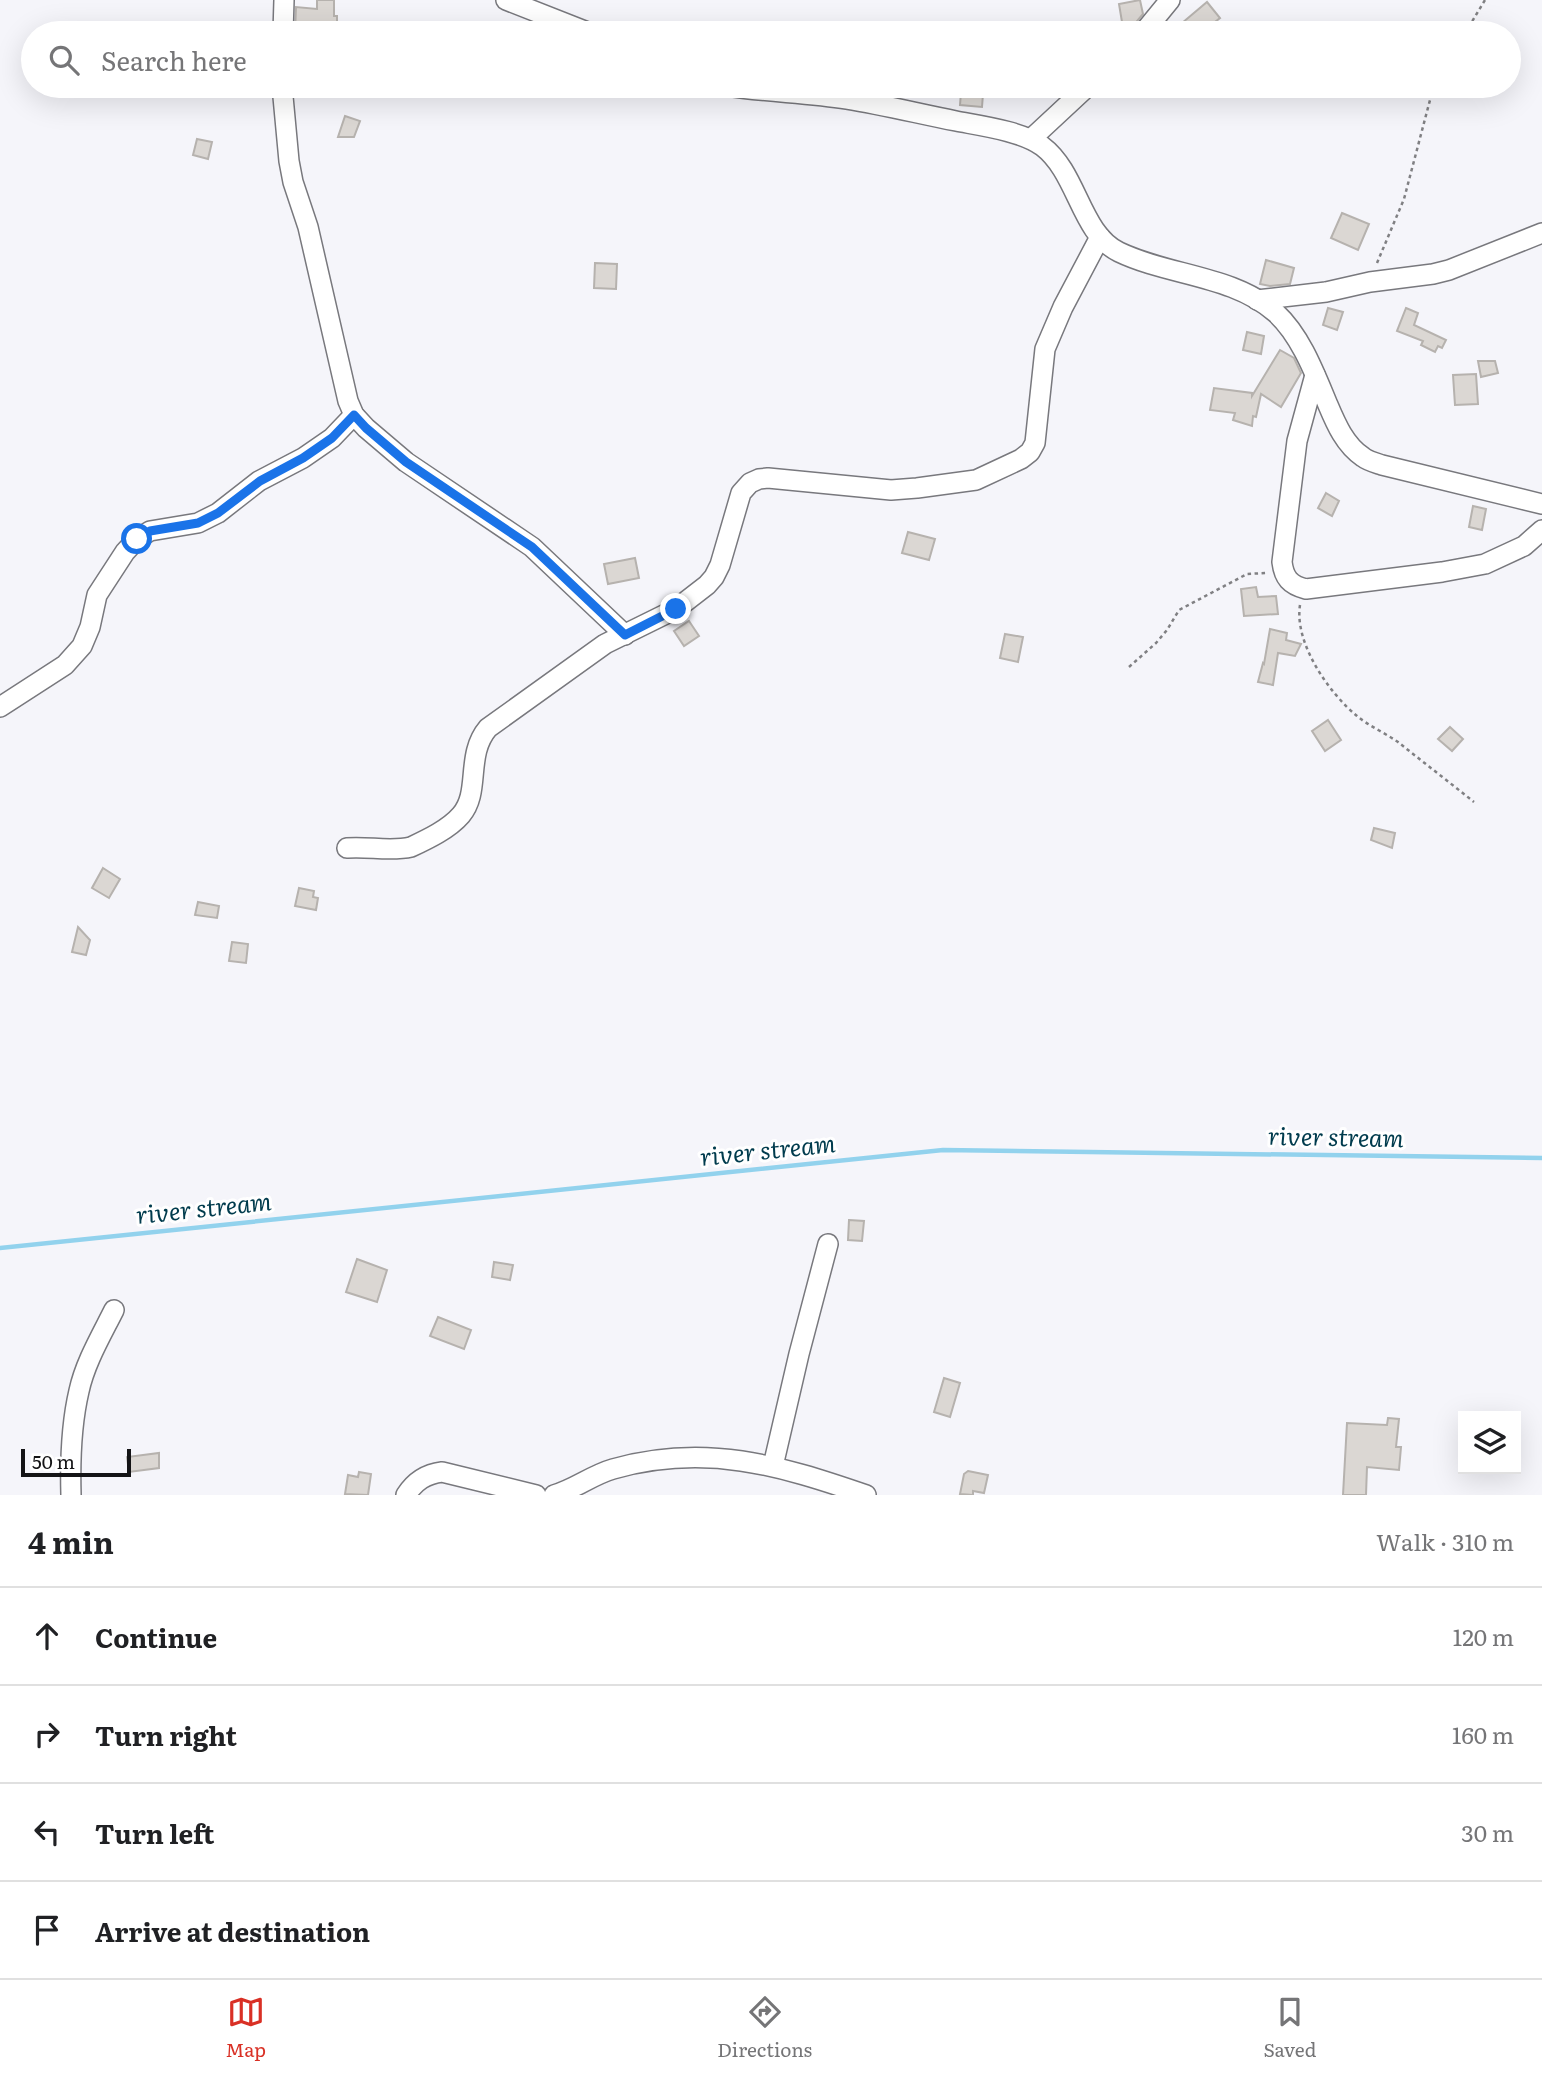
<!DOCTYPE html>
<html lang="en">
<head>
<meta charset="utf-8">
<style>
	body { margin:0; font-family:Literata,serif; background:#f6f6f6; color:#202124 }
	.controls { position:absolute; right:21px; bottom:21px; display:grid; overflow:hidden; border-radius:0px; box-shadow:0 7px 28px #0002 }
	.controls button { width:63px; height:63px; display:grid; place-items:center; padding:0; border:0; border-bottom:2px solid #e0e0e0; background:#fff; color:#202124; font:35px sans-serif }
	.scale { position:absolute; left:21px; bottom:18px; width:110px; box-sizing:border-box; padding-left:7px; border:4px solid #141416; border-top:0; font-size:19px; line-height:24px; white-space:nowrap; color:#141416; -webkit-text-stroke:5px #fff; paint-order:stroke }
	.stop { position:absolute; width:21px; height:21px; margin:-16px; border:5px solid #1a73e8; border-radius:50%; background:#fff }
	.stop.end { background:#1a73e8; border-color:#fff; box-shadow:0 2px 7px #0008 }
	.list { margin:0; padding:0; list-style:none }
	h2 { display:flex; justify-content:space-between; align-items:center; height:91px; margin:0; padding:0 28px; font-size:30px }
	h2 small { font-size:23px; font-weight:400; color:#757577 }
	.list li { display:grid; grid-template-columns:46px 1fr auto; gap:21px; align-items:center; box-sizing:border-box; height:98px; padding:0 28px; border-top:2px solid #e0e0e0 }
	.list b { display:block; font-size:26px; white-space:nowrap }
	.list em { font-size:23px; font-style:normal; color:#757577 }
	.icon { flex:none; width:38px; height:38px; fill:none; stroke:currentColor; stroke-width:2; stroke-linecap:round; stroke-linejoin:round }
	.map { position:relative; flex:none; width:1542px; height:1495px; overflow:hidden }
	.search { position:absolute; background:#fff; box-shadow:0 7px 28px #0002; left:21px; right:21px; top:21px; height:77px; display:flex; align-items:center; gap:18px; box-sizing:border-box; padding:0 24px; border-radius:38px; color:#757577; font-size:26px }
	.sheet { height:483px; background:#fff }
	nav { display:flex; justify-content:space-around; align-items:center; box-sizing:border-box; height:98px; border-top:2px solid #e0e0e0; background:#fff; font-size:19px; color:#757577 }
	nav a { display:grid; justify-items:center; gap:4px }
	nav .on { color:#d93025 }
	.map>svg:first-child { display:block }
	.lines { fill:none; stroke-linecap:round; stroke-linejoin:round }
	.stream { stroke:#92d2ed; stroke-width:4.5 }
	.building { fill:#dbd7d3; stroke:#b6b2ae; stroke-width:2 }
	.minor-casing { stroke:#78787d; stroke-width:22 }
	.path { stroke:#808083; stroke-width:2.5; stroke-dasharray:3.5 3.5; stroke-linecap:butt }
	.minor { stroke:#fff; stroke-width:19 }
	.route { stroke:#1a73e8; stroke-width:9 }
	.labels { text-anchor:middle; stroke-width:6; stroke-linejoin:round; paint-order:stroke }
	.water-label { font-size:24px; font-style:italic; fill:#003b4d; stroke:#fff }
</style>
</head>
<body>
<div class="map">
<svg width="1542" height="1495" viewBox="0 0 1542 1495">
	<rect width="100%" height="100%" fill="#f5f5fa"/>
	<g class="lines">
		<path class="stream" d="M0,1248L943,1150L1542,1158"/>
	</g>
	<g class="building">
		<path d="M317,0H334V16H337V33H295L296,7L317,9Z"/>
		<path d="M1140,0L1143,14L1133,26L1123,28L1119,4Z"/>
		<path d="M1207,2L1220,18L1201,33H1191L1182,23Z"/>
		<path d="M961,92L983,94L982,107L960,105Z"/>
		<path d="M345,116L360,121L354,137H338Z"/>
		<path d="M197,139L212,142L208,159L193,155Z"/>
		<path d="M1342,213L1369,224L1358,250L1331,238Z"/>
		<path d="M1266,260L1294,268L1290,284L1270,286L1260,284Z"/>
		<path d="M595,263L617,264L616,289L594,288Z"/>
		<path d="M1328,308L1343,312L1337,330L1323,325Z"/>
		<path d="M1406,308L1418,313L1414,325L1446,340L1442,348L1438,346L1435,352L1421,345L1423,341L1397,331Z"/>
		<path d="M1247,332L1264,336L1261,354L1243,350Z"/>
		<path d="M1280,350L1294,358L1301,373L1281,407L1261,394L1256,417L1253,416L1252,426L1233,420L1235,413L1210,410L1214,388L1252,393V396Z"/>
		<path d="M1478,361H1495L1498,373L1481,377Z"/>
		<path d="M1476,374L1478,404L1455,405L1453,375Z"/>
		<path d="M1326,493L1339,501L1332,516L1318,508Z"/>
		<path d="M1473,506L1486,509L1482,530L1469,527Z"/>
		<path d="M908,532L935,539L929,560L902,553Z"/>
		<path d="M635,558L639,578L608,584L604,564Z"/>
		<path d="M1256,587L1258,597L1276,596L1278,614L1244,616L1241,589Z"/>
		<path d="M689,621L699,636L684,646L674,631Z"/>
		<path d="M1270,629L1287,633L1286,640L1301,644L1295,656L1278,653L1273,685L1258,682L1263,663L1264,664Z"/>
		<path d="M1005,634L1023,637L1018,662L1000,658Z"/>
		<path d="M1328,720L1341,740L1325,751L1312,731Z"/>
		<path d="M1450,727L1463,739L1452,751L1438,739Z"/>
		<path d="M1374,828L1395,833L1392,848L1371,840Z"/>
		<path d="M103,868L120,879L109,898L92,888Z"/>
		<path d="M299,888L314,891L313,897L318,898L316,910L295,906Z"/>
		<path d="M198,902L219,906L217,918L195,915Z"/>
		<path d="M78,927L90,940L86,955L72,952Z"/>
		<path d="M232,942L248,944L246,963L229,961Z"/>
		<path d="M849,1220L864,1221L862,1241L848,1240Z"/>
		<path d="M357,1259L387,1270L377,1302L346,1292Z"/>
		<path d="M494,1262L513,1265L510,1280L492,1277Z"/>
		<path d="M438,1317L471,1330L464,1349L430,1336Z"/>
		<path d="M944,1378L960,1383L950,1417L934,1412Z"/>
		<path d="M1388,1418L1399,1419L1396,1447H1401L1399,1470L1367,1467L1366,1495H1343L1347,1423L1387,1425Z"/>
		<path d="M159,1453V1468L129,1472L127,1457Z"/>
		<path d="M968,1471L988,1475L984,1493L973,1491V1495L960,1494L964,1474Z"/>
		<path d="M359,1472L371,1474L368,1495L345,1494L348,1475L358,1477Z"/>
	</g>
	<g class="lines">
		<g class="minor-casing">
			<g id="minor">
				<path d="M506,0L590,33"/>
				<path d="M283,33L284,0"/>
				<path d="M1143,33L1170,0"/>
				<path d="M282,86L289,161L293,182L308,227L348,401L354,415L366,428L406,462L532,547L625,635"/>
				<path d="M726,86C766,92 807,93 847,99C884,105 920,114 956,121C982,126 1021,131 1042,146C1078,173 1080,233 1119,252C1169,276 1233,275 1276,313C1301,336 1315,374 1328,405C1336,424 1345,445 1363,457C1368,461 1376,463 1382,465L1542,504"/>
				<path d="M1031,139L1088,86"/>
				<path d="M1257,300L1326,292L1370,282L1433,274L1449,270L1542,233"/>
				<path d="M1315,375L1297,441L1282,562C1284,578 1290,585 1306,589L1442,572L1485,564L1524,546L1542,530"/>
				<path d="M0,707L65,665L82,646L90,627L97,595L125,552L137,539L150,531L198,523L218,513L259,481L303,458L332,438L354,415"/>
				<path d="M347,848C368,846 390,852 411,847C428,839 449,829 461,815C481,792 465,755 488,728L605,644L676,609L707,585L714,577L720,565L741,493L750,483L759,479L768,478L891,490L917,488L976,480L1021,459L1030,452L1035,443L1045,349L1063,307L1100,237"/>
				<path d="M773,1466L799,1354L828,1244"/>
				<path d="M71,1495C70,1460 71,1425 79,1391C85,1363 101,1336 114,1310"/>
				<path d="M406,1495C415,1481 426,1474 442,1472L536,1495"/>
				<path d="M554,1495C575,1489 592,1475 613,1469C705,1443 779,1465 866,1495"/>
			</g>
		</g>
		<g class="path">
			<path d="M1465,33L1485,0"/>
			<path d="M1377,263L1404,199L1430,100L1437,86"/>
			<path d="M1300,605C1294,643 1329,693 1357,716C1369,726 1385,733 1398,742C1423,762 1449,782 1474,802"/>
			<path d="M1129,667L1156,643L1167,630L1179,610L1247,574L1266,573"/>
		</g>
		<use href="#minor" class="minor"/>
	</g>
	<g class="lines">
		<path class="route" d="M137,539L150,531L198,523L218,513L260,481L303,458L332,438L354,415L366,428L406,462L532,547L625,635L676,609"/>
	</g>
	<g class="labels">
		<g class="water-label">
			<text transform="translate(1336 1138) rotate(1)" y="8">river stream</text>
			<text transform="translate(768 1151) rotate(-6)" y="8">river stream</text>
			<text transform="translate(204 1209) rotate(-6)" y="8">river stream</text>
		</g>
	</g>
</svg>
<div class="controls">
<button><svg class="icon" aria-label="layers" viewBox="0 0 24 24"><path d="M12 4l9 5-9 5-9-5zM3 14l9 5 9-5"/></svg></button>
</div>
<div class="scale">50 m</div>
<div class="stop" style="left:137px;top:539px"></div>
<div class="stop end" style="left:676px;top:609px"></div>
<div class="search"><svg class="icon" aria-label="search" viewBox="0 0 24 24"><circle cx="10" cy="10" r="6"/><path d="M15 15l6 6"/></svg>Search here</div>
</div>
<section class="sheet">
<h2>4 min<small>Walk · 310 m</small></h2>
<ul class="list">
<li><svg class="icon" aria-label="ahead" viewBox="0 0 24 24"><path d="M12 20V5M6 11l6-6 6 6"/></svg><div><b>Continue</b></div><em>120 m</em></li>
<li><svg class="icon" aria-label="right" viewBox="0 0 24 24"><path d="M7 20v-9h11M14 6l5 5-5 5"/></svg><div><b>Turn right</b></div><em>160 m</em></li>
<li><svg class="icon" aria-label="left" viewBox="0 0 24 24"><path d="M17 20v-9H6M10 6l-5 5 5 5"/></svg><div><b>Turn left</b></div><em>30 m</em></li>
<li><svg class="icon" aria-label="arrive" viewBox="0 0 24 24"><path d="M6 21V4h12l-3 4 3 4H6"/></svg><div><b>Arrive at destination</b></div></li>
</ul>
</section>
<nav>
<a class="on"><svg class="icon" aria-label="map" viewBox="0 0 24 24"><path d="M3 6l6-2 6 2 6-2v14l-6 2-6-2-6 2zM9 4v14M15 6v14"/></svg>Map</a>
<a><svg class="icon" aria-label="directions" viewBox="0 0 24 24"><path d="M12 3l9 9-9 9-9-9zM9 14v-3h6M13 9l2 2-2 2"/></svg>Directions</a>
<a><svg class="icon" aria-label="saved" viewBox="0 0 24 24"><path d="M7 4h10v16l-5-4-5 4z"/></svg>Saved</a>
</nav>
</body>
</html>
